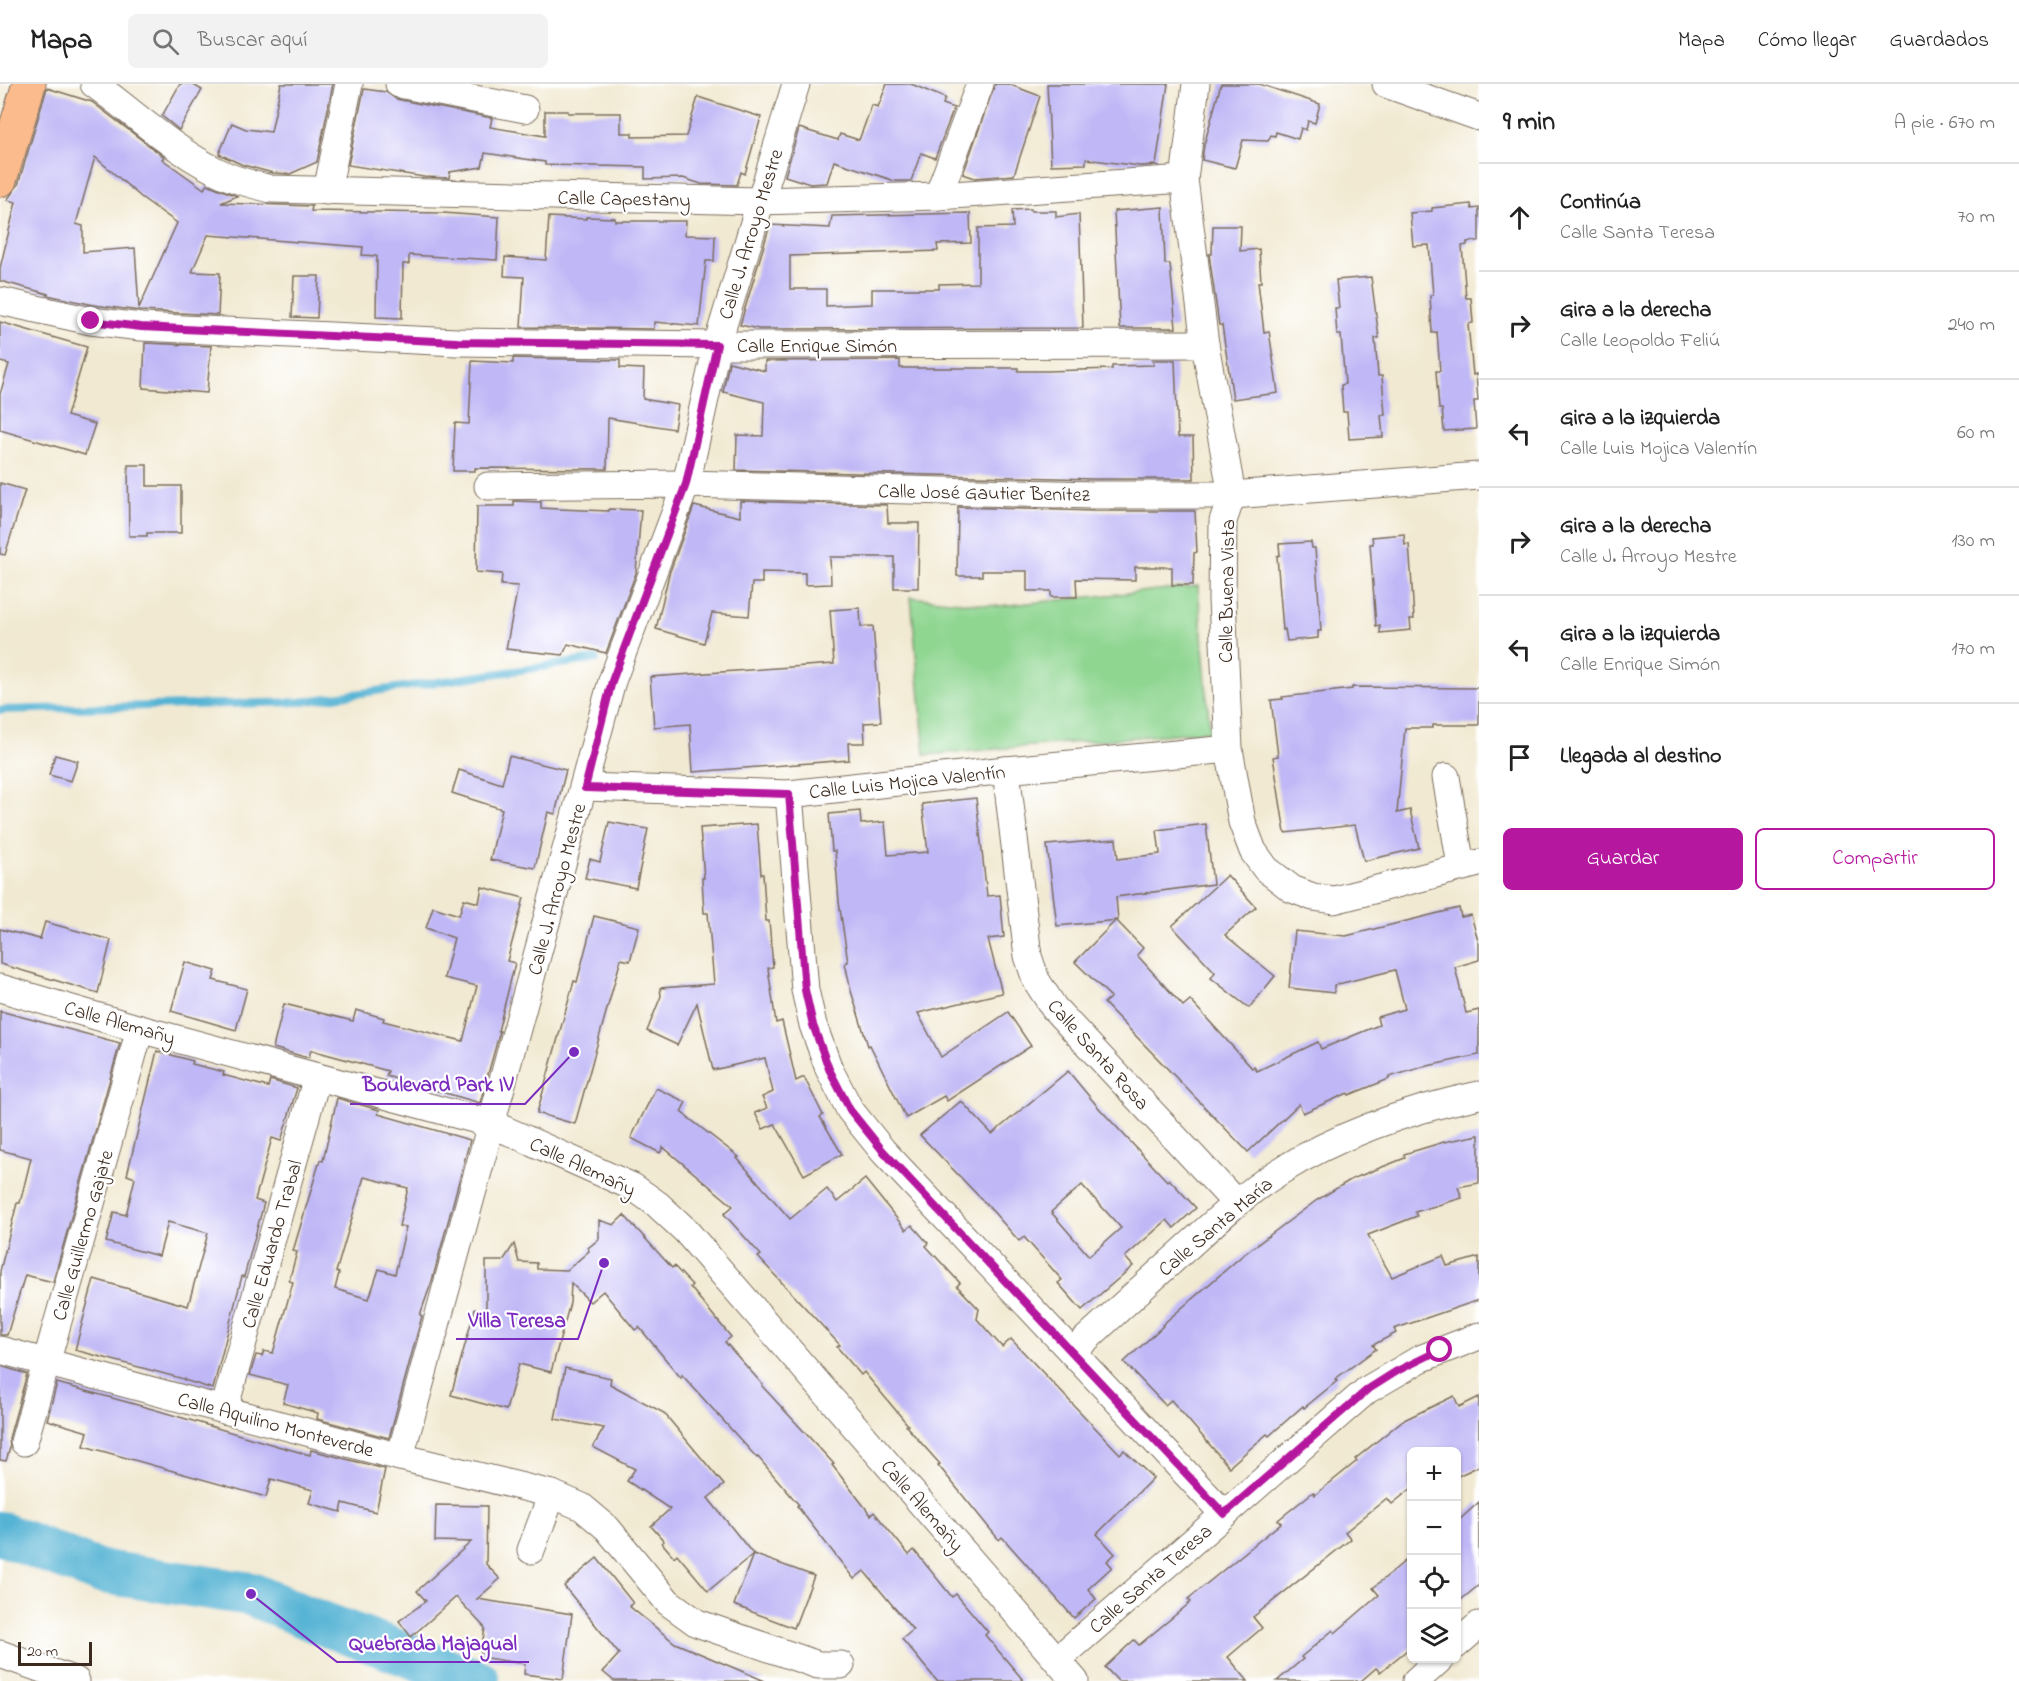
<!DOCTYPE html>
<html lang="es">
<head>
<meta charset="utf-8">
<style>
	body { margin:0; font-family:"Indie Flower",sans-serif; background:#f2f2f2; color:#222 }
	.controls { position:absolute; right:18px; bottom:18px; display:grid; overflow:hidden; border-radius:9px; box-shadow:0 2px 4px #0004 }
	.controls button { width:54px; height:54px; display:grid; place-items:center; padding:0; border:0; border-bottom:2px solid #e0e0e0; background:#fff; color:#222; font:30px sans-serif }
	.scale { position:absolute; left:18px; bottom:15px; width:74px; box-sizing:border-box; padding-left:6px; border:3px solid #3b2a1e; border-top:0; font-size:16px; line-height:21px; white-space:nowrap; color:#3b2a1e; -webkit-text-stroke:4px #fff; paint-order:stroke }
	.stop { position:absolute; width:18px; height:18px; margin:-14px; border:4px solid #b5179e; border-radius:50%; background:#fff }
	.stop.end { background:#b5179e; border-color:#fff; box-shadow:0 2px 6px #0008 }
	.list { margin:0; padding:0; list-style:none }
	h2 { display:flex; justify-content:space-between; align-items:center; height:78px; margin:0; padding:0 24px; font-size:26px }
	h2 small { font-size:20px; font-weight:400; color:#767676 }
	.list li { display:grid; grid-template-columns:39px 1fr auto; gap:18px; align-items:center; box-sizing:border-box; height:108px; padding:0 24px; border-top:2px solid #e0e0e0 }
	.list b { display:block; font-size:22px; white-space:nowrap }
	.list p { margin:0; font-size:20px; white-space:nowrap; color:#767676 }
	.list em { font-size:20px; font-style:normal; color:#767676 }
	.actions { display:flex; gap:12px; padding:18px 24px }
	.actions a { flex:1; padding:14px 0; border:2px solid #b5179e; border-radius:9px; text-align:center; font-size:21px; color:#b5179e }
	.actions .main { background:#b5179e; color:#fff }
	.icon { flex:none; width:33px; height:33px; fill:none; stroke:currentColor; stroke-width:2; stroke-linecap:round; stroke-linejoin:round }
	.map { position:relative; flex:none; width:1479px; height:1597px; overflow:hidden }
	header { display:flex; align-items:center; gap:36px; box-sizing:border-box; height:84px; padding:0 30px; background:#fff; border-bottom:2px solid #e0e0e0 }
	header strong { font-size:28px }
	nav { display:flex; gap:33px; margin-inline-start:auto; font-size:21px }
	.search { width:420px; height:54px; background:#f2f2f2; display:flex; align-items:center; gap:15px; box-sizing:border-box; padding:0 21px; border-radius:9px; color:#767676; font-size:22px }
	main { display:flex }
	aside { flex:1; background:#fff }
	.map>svg:first-child { display:block }
	.green { fill:#8fd691; stroke:#658058; stroke-width:1.5 }
	.lines { fill:none; stroke-linecap:round; stroke-linejoin:round }
	.stream { stroke:#55b3d4; stroke-width:8 }
	.river { stroke:#55b3d4; stroke-width:44 }
	.building { fill:#c0b8f6; fill-rule:evenodd }
	.minor-casing { stroke:#7b6d5d; stroke-width:29 }
	.major-casing { stroke:#7b6d5d; stroke-width:35 }
	.minor { stroke:#fff; stroke-width:27 }
	.major { stroke:#fbbb8d; stroke-width:33 }
	.route { stroke:#b5179e; stroke-width:8 }
	.labels { text-anchor:middle; stroke-width:4.5; stroke-linejoin:round; paint-order:stroke }
	.street-label { font-size:20px; fill:#3b2a1e; stroke:#fff }
	.leader { fill:none; stroke:#7b2cbf; stroke-width:2 }
	.callout-dot { fill:#7b2cbf; stroke:#fff; stroke-width:2 }
	.callout-label { font-size:21px; text-anchor:middle; font-weight:bold; fill:#7b2cbf; stroke:#fff; stroke-width:4.5; stroke-linejoin:round; paint-order:stroke }
</style>
</head>
<body>
<header>
<strong>Mapa</strong>
<div class="search"><svg class="icon" aria-label="search" viewBox="0 0 24 24"><circle cx="10" cy="10" r="6"/><path d="M15 15l6 6"/></svg>Buscar aquí</div>
<nav><a>Mapa</a><a>Cómo llegar</a><a>Guardados</a></nav>
</header>
<main>
<div class="map">
<svg width="1479" height="1597" viewBox="0 0 1479 1597">
	<rect width="100%" height="100%" fill="#fff"/>
	<filter id="ink" filterUnits="userSpaceOnUse"><feTurbulence type="fractalNoise" baseFrequency=".0167" numOctaves="2"/><feDisplacementMap in="SourceGraphic" scale="12" xChannelSelector="R" yChannelSelector="G"/><feConvolveMatrix kernelMatrix="1 2 1 2 8 2 1 2 1" color-interpolation-filters="sRGB"/></filter>
	<filter id="wash" filterUnits="userSpaceOnUse"><feTurbulence type="fractalNoise" baseFrequency=".008" numOctaves="4" result="noise"/><feDisplacementMap in="SourceGraphic" scale="24" xChannelSelector="R" yChannelSelector="G"/><feGaussianBlur stdDeviation="1.35" result="paint"/><feColorMatrix in="noise" values="0 0 0 0 0 0 0 0 0 0 0 0 0 0 0 0 0 1.4 0 .05"/><feComposite in="paint" operator="in"/></filter>
	<g filter="url(#wash)">
		<rect width="100%" height="100%" fill="#f1e9d1"/>
		<path class="green" d="M1198,502L1210,647L925,671L911,513L999,522Z"/>
		<g class="lines">
			<path class="stream" d="M0,626L300,618L596,575"/>
			<path class="river" d="M0,1449L97,1487L251,1510L313,1536L478,1597"/>
		</g>
		<g id="blocks">
			<g class="building">
				<path d="M180,0H192L202,6L179,46L162,32Z"/>
				<path d="M281,0H333L317,78L290,90L273,89L243,81L219,70L232,39L246,45L271,48Z"/>
				<path d="M887,0H911L945,14L943,20L954,24L935,74L921,69L911,97H895L834,77L827,99L810,100L785,92L799,44L838,56L840,50L859,56L872,21L878,23Z"/>
				<path d="M995,0H1008L1040,12L1014,91L975,94L963,90Z"/>
				<path d="M1047,0H1168L1156,81L1140,82L1086,75V80L1051,81Z"/>
				<path d="M1221,0H1259L1320,20L1315,39L1308,37L1306,46L1301,44L1298,55L1276,48L1275,52L1271,51L1268,57L1243,56L1235,84L1202,76L1204,61Z"/>
				<path d="M47,4L92,18L164,73L162,75L204,105L207,100L237,112L221,119L312,122L311,127L443,129L499,133L497,176L409,171V180H403L402,234L376,233L377,172L362,171L363,163L208,151L192,188L220,189L218,231L140,227L94,221L47,211L48,210L0,197V184L16,118L7,116L18,101ZM95,73L141,113L177,139L139,224L135,164L83,168V142L76,140Z"/>
				<path d="M364,5L386,8L396,15L492,34L490,43L545,52V27H568V29H621V49H632V53L686,52L698,13L761,33L745,90L741,88L737,101L701,100L683,94L645,95V83L545,81V78L485,69L482,83L450,88L449,94L424,93L348,81Z"/>
				<path d="M1471,120L1472,125L1479,124V157L1467,158V161L1462,162L1466,214H1471L1473,239L1468,240L1473,291L1476,290L1478,317H1474L1476,345L1444,347L1442,325H1439L1436,287H1440L1437,248L1432,249L1430,211H1433L1429,161L1413,162L1410,129L1432,127V124Z"/>
				<path d="M1163,123L1165,180H1170L1176,244H1120L1114,127Z"/>
				<path d="M1031,125V127H1056V133L1079,130L1083,244L759,245L740,241L770,141L830,144L832,132L970,129L971,159L937,160L938,167L790,172V205H826V222L872,220V205H939V200L978,199V144L1013,143L1012,126Z"/>
				<path d="M549,133L586,135V133L615,134V137H686L685,151L715,152L714,177H706L699,242L654,238V245L521,243L524,193L504,192L505,173L546,176Z"/>
				<path d="M1213,142H1241L1240,167L1259,165L1261,198H1258L1264,248L1269,247L1278,309L1233,315L1222,241H1219L1209,170H1212Z"/>
				<path d="M294,192H319L317,234L292,233Z"/>
				<path d="M1371,193L1379,254H1375L1378,292H1382L1385,331H1381L1383,353L1349,355L1347,328H1343L1341,301L1345,300L1341,251H1337L1335,224H1339L1336,196Z"/>
				<path d="M0,238L87,263L67,332L95,340L85,371L0,346V310L9,280L0,278Z"/>
				<path d="M145,259L211,262L207,309L143,304Z"/>
				<path d="M513,274L620,276V284L644,285L643,315L678,321L674,345L608,334L607,385L475,384V387H453L455,339L469,340L472,277L513,279Z"/>
				<path d="M900,276V284H1018V287H1047L1112,285V282L1154,281L1153,276H1175L1178,353H1193L1194,395H1094L736,386L737,351L763,352L764,318L723,308L729,278L765,287V277Z"/>
				<path d="M128,381H147V402H181V449H147V452H129Z"/>
				<path d="M0,399L25,406L5,471L0,470Z"/>
				<path d="M514,417L541,418V424L558,425L609,427V425L641,426L636,489L606,569L568,560L563,571L506,565L518,502L501,501L502,490L476,488L477,422H514Z"/>
				<path d="M740,417L887,421L888,439H919L918,504H894V473H830L831,500L805,501V489L762,488V499H752L749,532L712,529L704,559L656,545L669,490L694,422L740,433Z"/>
				<path d="M958,423L1094,427H1195L1197,468L1194,469L1193,501H1172V483H1135V496L1076,495L1077,513H1051V507H1027V487H982V492H957Z"/>
				<path d="M1404,450L1405,461L1409,460L1411,487L1414,535H1410L1411,546L1380,549V541L1376,542L1370,460H1373L1372,453Z"/>
				<path d="M1311,458L1312,464H1315L1321,547H1318V554L1287,557L1285,545L1283,546L1277,472L1280,471L1279,460Z"/>
				<path d="M860,524L861,543L873,542L881,638L864,639L865,659H848L849,676L693,688L690,640L654,643L650,593L834,580L830,526Z"/>
				<path d="M1352,603L1479,604V641H1433V644H1405L1397,729L1410,726L1419,764L1364,777L1355,741L1285,749L1273,673L1278,672L1271,616L1283,615L1282,613L1352,605Z"/>
				<path d="M55,671L78,677L71,697L49,691Z"/>
				<path d="M509,672L566,686L555,730L548,728L535,784L490,776L502,725L452,709L459,686L502,700Z"/>
				<path d="M976,714L987,812L1000,811L1004,853L988,855L1002,909L918,929L941,973L1008,928L1031,962L947,1017L944,1012L906,1034L870,961L868,962L851,907L845,879L848,878L839,818L835,767H832L829,730L860,727L861,740L885,738L888,771L928,768L922,720Z"/>
				<path d="M609,738L648,745L636,804L585,794L590,775L600,778Z"/>
				<path d="M757,740L761,790H763L766,837H769L773,883L768,884L776,939L782,937L796,997L804,993L823,1031L820,1033L842,1070L804,1091L775,1040L763,1045L755,1029L767,1024L762,1013L773,1008L765,974L713,986L697,919L677,961L647,947L661,912L660,904L714,900L708,829H704L702,794H704L700,744Z"/>
				<path d="M1206,740L1213,800L1116,813L1118,836L1057,842L1047,761L1116,755L1118,775L1160,770L1157,746Z"/>
				<path d="M1227,791L1256,823L1225,851L1275,892L1249,924L1211,894L1215,888L1172,842Z"/>
				<path d="M482,803L524,814L507,877L515,879L498,947H500L480,1019L386,992L388,987L311,966L309,973H305L273,964L284,920L353,937L356,926L384,934L383,937L463,957L477,902L444,894L454,854L426,844L433,823L459,831L464,815L479,819Z"/>
				<path d="M1459,824L1461,833L1471,831L1479,860V876L1455,883L1466,929L1479,926V971L1423,983L1389,993V995L1349,1011L1348,1009L1303,1029L1299,1020L1248,1068L1104,919L1111,913L1075,878L1116,836L1143,864L1137,871L1183,922L1190,916L1252,984L1254,983L1257,987L1318,958L1321,965L1379,941L1377,933L1405,925L1395,886L1334,901V909L1289,904L1295,847L1346,852Z"/>
				<path d="M594,832L639,843L630,877L621,875L575,1040L537,1029L574,897L577,898Z"/>
				<path d="M45,838L111,856L98,909L0,880V845L40,855Z"/>
				<path d="M185,878L216,887L213,896L247,905L236,946L171,927Z"/>
				<path d="M0,927L120,959L53,1198L25,1191L7,1251H0V1187L17,1119H20L31,1074L0,1066Z"/>
				<path d="M157,967L193,977L192,980L224,988L223,991L268,1003L270,996L297,1004L281,1057L272,1054L255,1116L264,1119L244,1193L242,1192L213,1305L184,1296V1295L75,1266L94,1195L188,1222L208,1149L168,1138L159,1172L106,1158L114,1128L126,1131L135,1094L127,1091Z"/>
				<path d="M1068,987L1098,1023L1167,1097L1169,1095L1196,1124L1174,1144L1167,1136L1125,1173L1133,1182L1082,1226L1058,1199L1062,1196L1024,1153L1019,1157L990,1124L920,1051L961,1017L992,1050ZM1082,1101L1121,1144L1089,1172L1051,1128Z"/>
				<path d="M656,1004L686,1018L681,1028L739,1073L737,1074L790,1135L827,1105L837,1118L865,1095L906,1146L912,1141L928,1159L926,1162L960,1199L957,1202L979,1225L977,1235L1002,1263L1011,1255L1120,1370L1124,1366L1153,1394L1097,1450L1115,1470L1107,1477L1112,1483L1088,1505L1096,1515L1074,1534L1002,1453L999,1456L938,1381L940,1380L906,1342L908,1341L864,1288L861,1291L837,1263L840,1261L758,1173L761,1171L724,1130L733,1122L663,1063L660,1069L631,1054Z"/>
				<path d="M337,1014L379,1026L378,1030L470,1056L432,1197L420,1231L422,1232L389,1354L317,1335L318,1329L283,1319L288,1301L250,1291L256,1271L262,1272L264,1267L273,1269L293,1198L289,1197L297,1168L293,1167L320,1076L323,1077ZM364,1093L408,1104L399,1142L406,1143L395,1190L379,1185L369,1215L335,1205L339,1189L336,1188Z"/>
				<path d="M1479,1051V1099L1458,1103L1462,1114L1415,1128L1417,1132L1368,1151L1392,1193L1443,1172L1447,1182L1479,1173V1216L1394,1245L1396,1249L1373,1261L1376,1265L1335,1295L1337,1297L1304,1324L1303,1322L1269,1352L1267,1350L1229,1383L1171,1316L1165,1321L1124,1278L1163,1242L1162,1241L1243,1171L1317,1116L1352,1095L1405,1074L1404,1070L1444,1058Z"/>
				<path d="M624,1131L672,1184L674,1182L692,1201L690,1203L731,1253L725,1258L763,1301L762,1302L834,1380L832,1381L871,1431L874,1428L909,1471L914,1466L952,1513L956,1510L988,1548L985,1551L1024,1597H937L902,1555L913,1546L864,1487L854,1495L797,1422L799,1421L758,1373L757,1374L682,1291L681,1294L639,1243L635,1246L603,1207L590,1218L571,1199L570,1219L551,1288L519,1280L506,1326L451,1311L475,1225L486,1228V1177H503L514,1160L519,1178L537,1179V1185L567,1186L589,1167L588,1164L599,1155V1136L614,1141Z"/>
				<path d="M0,1282L27,1290L9,1354L10,1364L6,1377L0,1376Z"/>
				<path d="M565,1284L611,1294L610,1300L664,1329L724,1401L708,1414L753,1470L814,1492L794,1544L734,1521L753,1470L708,1507L677,1470L674,1473L662,1459L664,1457L651,1442L670,1425L627,1397L635,1385L593,1363L604,1344L555,1335Z"/>
				<path d="M57,1299L156,1326L281,1363L310,1371L311,1366L385,1385L376,1428L343,1419L341,1428L309,1419L313,1406L271,1395L266,1413L84,1362L88,1348L47,1336Z"/>
				<path d="M1454,1312L1459,1323L1479,1313V1382L1456,1393V1368H1412V1404L1392,1420L1387,1414L1345,1448L1351,1455L1253,1533L1262,1544L1228,1573L1248,1597H1118L1105,1583L1134,1556L1139,1561L1191,1518L1188,1515L1281,1439L1278,1436L1313,1408L1315,1411L1357,1377L1355,1375L1402,1337Z"/>
				<path d="M1479,1418V1501L1456,1520V1439Z"/>
				<path d="M436,1421L487,1422L486,1480L500,1495L477,1515L572,1530L563,1595L524,1590L525,1580L480,1573L485,1544L456,1513L411,1553L399,1537L426,1517L417,1507L471,1458L435,1457Z"/>
				<path d="M1412,1471V1562L1380,1588L1376,1584L1361,1597H1277L1303,1575L1301,1573L1333,1546L1335,1549L1379,1511L1373,1504Z"/>
				<path d="M597,1474L633,1519L629,1522L675,1559L765,1597H614L603,1588L619,1570L564,1502Z"/>
			</g>
		</g>
	</g>
	<g filter="url(#ink)">
		<use href="#blocks" fill-opacity="0" stroke="#7b6d5d" stroke-width="1.5"/>
		<g class="lines">
			<g class="minor-casing">
				<g id="minor">
					<path d="M94,0C137,31 178,71 227,92C241,98 256,101 271,105L759,117L938,112L1184,95"/>
					<path d="M399,0L525,25"/>
					<path d="M1196,0L1184,95L1205,260L1232,411L1223,437L1222,515L1229,665L1242,738L1253,767L1266,785L1292,805L1313,813L1334,816L1479,779"/>
					<path d="M1386,0L1479,33"/>
					<path d="M327,107L349,0"/>
					<path d="M938,112L980,0"/>
					<path d="M0,217L91,237L141,243L457,258L717,261L1205,260"/>
					<path d="M488,402L686,400L1094,411H1232L1479,392"/>
					<path d="M1006,686L1028,872L1036,896L1054,924L1236,1119"/>
					<path d="M1446,693L1461,782"/>
					<path d="M585,703L789,710L1006,686L1229,665"/>
					<path d="M789,710L805,906L813,941L829,985L850,1026L883,1067L1224,1430"/>
					<path d="M0,904L140,945L492,1040L633,1103L657,1120L685,1146L1075,1597"/>
					<path d="M0,1266L400,1373L552,1410L582,1423L607,1444L668,1518L697,1539L818,1581H841"/>
					<path d="M1072,1268C1109,1234 1146,1200 1184,1166C1214,1139 1244,1110 1279,1088C1341,1049 1408,1026 1479,1011"/>
					<path d="M224,1326L317,993"/>
					<path d="M24,1358L140,945"/>
					<path d="M400,1373L612,597L686,400L717,261L796,0"/>
					<path d="M531,1466L552,1410"/>
					<path d="M1456,1561L1479,1541"/>
					<path d="M0,1570L76,1597"/>
					<path d="M1057,1576L1367,1306L1420,1275L1479,1252"/>
					<path d="M1416,1597L1441,1574"/>
				</g>
			</g>
			<g class="major-casing">
				<path id="major" d="M0,96L29,0"/>
			</g>
			<use href="#minor" class="minor"/>
			<use href="#major" class="major"/>
		</g>
	</g>
	<g class="lines" filter="url(#ink)">
		<path class="route" d="M91,237L141,243L457,258L717,261L686,400L612,597L585,704L789,710L805,906L813,941L829,985L850,1026L883,1067L1224,1430L1367,1306L1397,1287L1440,1266"/>
	</g>
	<g class="labels">
		<g class="street-label">
			<text transform="translate(624 114) rotate(1)" y="7">Calle Capestany</text>
			<text transform="translate(750 150) rotate(-73)" y="7">Calle J. Arroyo Mestre</text>
			<text x="817" y="268">Calle Enrique Simón</text>
			<text transform="translate(984 408) rotate(1)" y="7">Calle José Gautier Benítez</text>
			<text transform="translate(1226 507) rotate(-89)" y="7">Calle Buena Vista</text>
			<text transform="translate(907 697) rotate(-6)" y="7">Calle Luis Mojica Valentín</text>
			<text transform="translate(556 805) rotate(-75)" y="7">Calle J. Arroyo Mestre</text>
			<text transform="translate(120 938) rotate(16)" y="7">Calle Alemañy</text>
			<text transform="translate(1099 970) rotate(48)" y="7">Calle Santa Rosa</text>
			<text transform="translate(583 1082) rotate(25)" y="7">Calle Alemañy</text>
			<text transform="translate(1215 1142) rotate(-40)" y="7">Calle Santa María</text>
			<text transform="translate(82 1151) rotate(-74)" y="7">Calle Guillermo Gajate</text>
			<text transform="translate(271 1160) rotate(-74)" y="7">Calle Eduardo Trabal</text>
			<text transform="translate(276 1340) rotate(15)" y="7">Calle Aquilino Monteverde</text>
			<text transform="translate(923 1421) rotate(49)" y="7">Calle Alemañy</text>
			<text transform="translate(1150 1494) rotate(-41)" y="7">Calle Santa Teresa</text>
		</g>
	</g>
	<path class="leader" d="M574 968L525 1020H350M604 1179L578 1255H456M251 1510L337 1578H529"/>
	<g class="callout-dot">
		<circle cx="574" cy="968" r="6"/>
		<circle cx="604" cy="1179" r="6"/>
		<circle cx="251" cy="1510" r="6"/>
	</g>
	<g class="callout-label">
		<text x="438" y="1007">Boulevard Park IV</text>
		<text x="517" y="1243">Villa Teresa</text>
		<text x="433" y="1566">Quebrada Majagual</text>
	</g>
</svg>
<div class="controls">
<button>+</button>
<button>−</button>
<button><svg class="icon" aria-label="locate" viewBox="0 0 24 24"><circle cx="12" cy="12" r="6"/><path d="M12 2v4M12 18v4M2 12h4M18 12h4"/></svg></button>
<button><svg class="icon" aria-label="layers" viewBox="0 0 24 24"><path d="M12 4l9 5-9 5-9-5zM3 14l9 5 9-5"/></svg></button>
</div>
<div class="scale">20 m</div>
<div class="stop" style="left:1440px;top:1266px"></div>
<div class="stop end" style="left:91px;top:237px"></div>
</div>
<aside>
<h2>9 min<small>A pie · 670 m</small></h2>
<ul class="list">
<li><svg class="icon" aria-label="ahead" viewBox="0 0 24 24"><path d="M12 20V5M6 11l6-6 6 6"/></svg><div><b>Continúa</b><p>Calle Santa Teresa</p></div><em>70 m</em></li>
<li><svg class="icon" aria-label="right" viewBox="0 0 24 24"><path d="M7 20v-9h11M14 6l5 5-5 5"/></svg><div><b>Gira a la derecha</b><p>Calle Leopoldo Feliú</p></div><em>240 m</em></li>
<li><svg class="icon" aria-label="left" viewBox="0 0 24 24"><path d="M17 20v-9H6M10 6l-5 5 5 5"/></svg><div><b>Gira a la izquierda</b><p>Calle Luis Mojica Valentín</p></div><em>60 m</em></li>
<li><svg class="icon" aria-label="right" viewBox="0 0 24 24"><path d="M7 20v-9h11M14 6l5 5-5 5"/></svg><div><b>Gira a la derecha</b><p>Calle J. Arroyo Mestre</p></div><em>130 m</em></li>
<li><svg class="icon" aria-label="left" viewBox="0 0 24 24"><path d="M17 20v-9H6M10 6l-5 5 5 5"/></svg><div><b>Gira a la izquierda</b><p>Calle Enrique Simón</p></div><em>170 m</em></li>
<li><svg class="icon" aria-label="arrive" viewBox="0 0 24 24"><path d="M6 21V4h12l-3 4 3 4H6"/></svg><div><b>Llegada al destino</b></div></li>
</ul>
<div class="actions"><a class="main">Guardar</a><a>Compartir</a></div>
</aside>
</main>
</body>
</html>
